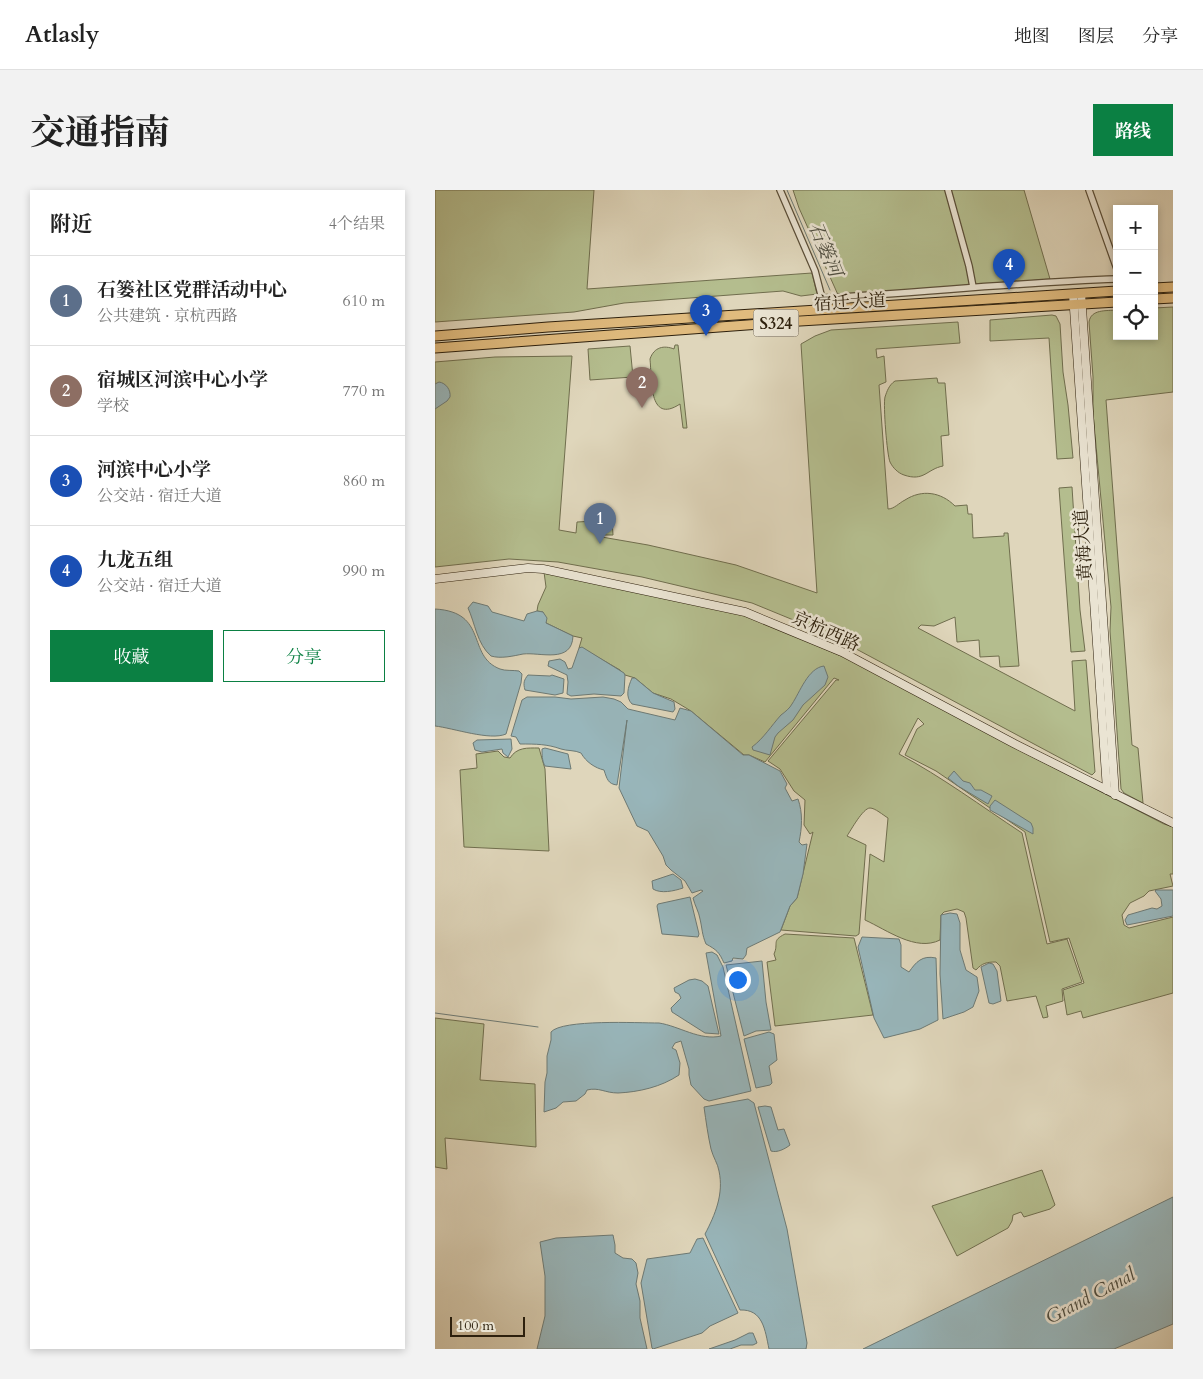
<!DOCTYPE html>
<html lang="zh">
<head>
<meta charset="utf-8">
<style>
	body { margin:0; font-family:Cardo,"Noto Serif SC",serif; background:#f2f2f2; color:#222 }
	.controls { position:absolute; right:15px; top:15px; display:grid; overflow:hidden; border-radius:0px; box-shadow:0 2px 8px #0003 }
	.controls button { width:45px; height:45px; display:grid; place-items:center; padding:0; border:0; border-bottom:1px solid #e0e0e0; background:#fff; color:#222; font:25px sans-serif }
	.scale { position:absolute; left:15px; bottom:12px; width:75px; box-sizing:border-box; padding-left:5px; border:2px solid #2d200d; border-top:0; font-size:14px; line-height:18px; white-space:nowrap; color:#2d200d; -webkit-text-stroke:4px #eae4d3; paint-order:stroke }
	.you { position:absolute; left:302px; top:789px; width:18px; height:18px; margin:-12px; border:4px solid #fff; border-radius:50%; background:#1a73e8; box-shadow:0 0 0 8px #1a73e833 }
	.badge { display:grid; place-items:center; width:32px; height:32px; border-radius:50%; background:#0b8043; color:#fff; font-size:16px; font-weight:700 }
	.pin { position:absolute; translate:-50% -41px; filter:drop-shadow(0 1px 2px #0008) }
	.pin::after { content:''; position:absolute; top:26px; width:18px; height:15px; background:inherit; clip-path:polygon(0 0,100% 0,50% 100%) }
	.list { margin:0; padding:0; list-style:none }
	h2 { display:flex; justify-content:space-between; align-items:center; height:65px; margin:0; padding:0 20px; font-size:21px }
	h2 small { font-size:16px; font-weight:400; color:#767676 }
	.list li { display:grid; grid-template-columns:32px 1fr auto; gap:15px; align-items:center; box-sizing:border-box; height:90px; padding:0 20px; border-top:1px solid #e0e0e0 }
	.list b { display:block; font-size:19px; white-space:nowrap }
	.list p { margin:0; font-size:16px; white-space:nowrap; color:#767676 }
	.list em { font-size:16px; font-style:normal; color:#767676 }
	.actions { display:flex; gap:10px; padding:15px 20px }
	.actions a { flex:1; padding:11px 0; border:1px solid #0b8043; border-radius:0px; text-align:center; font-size:18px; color:#0b8043 }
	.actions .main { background:#0b8043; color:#fff }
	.icon { flex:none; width:28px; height:28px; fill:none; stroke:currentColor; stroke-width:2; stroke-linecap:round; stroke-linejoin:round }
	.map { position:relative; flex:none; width:738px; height:1159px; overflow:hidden; border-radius:0px }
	header { display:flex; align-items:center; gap:30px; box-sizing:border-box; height:70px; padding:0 25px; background:#fff; border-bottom:1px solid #e0e0e0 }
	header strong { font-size:24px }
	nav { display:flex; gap:28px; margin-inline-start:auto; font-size:18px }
	.intro { display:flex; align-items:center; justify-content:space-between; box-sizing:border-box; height:120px; padding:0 30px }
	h1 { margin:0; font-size:35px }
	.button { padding:12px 22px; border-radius:0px; background:#0b8043; color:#fff; font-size:18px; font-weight:700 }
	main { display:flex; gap:30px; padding:0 30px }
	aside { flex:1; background:#fff; border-radius:0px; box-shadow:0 2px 8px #0003 }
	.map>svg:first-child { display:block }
	.green { fill:#b4bd8e; stroke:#706e4e }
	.water { fill:#98b6bb; stroke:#6d7a75 }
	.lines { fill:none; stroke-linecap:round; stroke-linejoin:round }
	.stream { stroke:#6d7a75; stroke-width:1 }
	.minor-casing { stroke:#5a4e38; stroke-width:8 }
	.secondary-casing { stroke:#2d200d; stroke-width:9 }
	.primary-casing { stroke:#2d200d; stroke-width:11 }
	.minor { stroke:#eae4d3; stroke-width:5.5 }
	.secondary { stroke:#eae4d3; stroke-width:8 }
	.primary { stroke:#e0bb7e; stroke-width:9 }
	.labels { text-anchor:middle; stroke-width:5; stroke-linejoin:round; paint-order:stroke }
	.shield { fill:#eae4d3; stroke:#665b48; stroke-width:1 }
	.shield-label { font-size:16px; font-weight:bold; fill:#2d200d }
	.street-label { font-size:18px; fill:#2d200d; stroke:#eae4d3 }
	.water-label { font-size:19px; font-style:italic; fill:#4d4d41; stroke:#eae4d3 }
</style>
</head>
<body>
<header>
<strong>Atlasly</strong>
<nav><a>地图</a><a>图层</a><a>分享</a></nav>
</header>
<div class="intro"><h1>交通指南</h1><a class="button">路线</a></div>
<main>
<aside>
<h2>附近<small>4个结果</small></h2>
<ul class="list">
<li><span class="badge" style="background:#5c6f8a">1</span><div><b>石篓社区党群活动中心</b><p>公共建筑 · 京杭西路</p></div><em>610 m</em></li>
<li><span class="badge" style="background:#8d6e63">2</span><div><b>宿城区河滨中心小学</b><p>学校</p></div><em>770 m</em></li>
<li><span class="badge" style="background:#1a4fb4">3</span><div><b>河滨中心小学</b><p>公交站 · 宿迁大道</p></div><em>860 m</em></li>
<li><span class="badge" style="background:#1a4fb4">4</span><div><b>九龙五组</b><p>公交站 · 宿迁大道</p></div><em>990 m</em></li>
</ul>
<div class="actions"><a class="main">收藏</a><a>分享</a></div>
</aside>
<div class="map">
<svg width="738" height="1159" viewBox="0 0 738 1159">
	<rect width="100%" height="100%" fill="#dfd6bb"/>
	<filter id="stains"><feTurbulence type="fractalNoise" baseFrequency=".004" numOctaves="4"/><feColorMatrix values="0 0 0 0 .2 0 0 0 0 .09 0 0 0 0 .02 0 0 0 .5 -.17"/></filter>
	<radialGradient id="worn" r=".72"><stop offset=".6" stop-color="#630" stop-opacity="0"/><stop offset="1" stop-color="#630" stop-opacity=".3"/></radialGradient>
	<g class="green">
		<path d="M0,0H159L152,99L377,83L382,104L366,106L348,101L189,113L139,122L0,132Z"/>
		<path d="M358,0H589L615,89L404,107L364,18Z"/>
		<path d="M738,117V202L671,210L697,555L703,558L708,613L689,603L686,599L675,441L676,417L658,223V187L654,132C656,119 671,121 682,120V146H719V118Z"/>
		<path d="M617,125L621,126L625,134L628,182L633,215L638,268L622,269L614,148L555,151V130Z"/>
		<path d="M523,132L525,153L441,159L442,168L449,166L451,192L444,195L453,319C459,319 464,313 470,310C487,299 506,302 520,316L532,315L533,324H537L538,348L569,346V343H573L584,476L565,477L564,466L545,467L544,450L522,452L520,427L499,436L486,435L483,438L640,521L637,471L651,470L660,582L657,585L395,445L317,413L207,387L123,372L74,369L0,377V172L60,167L137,166L124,340L141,343L142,332L160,331L161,346L213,355L301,375L382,403L366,154L380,146L396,140Z"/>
		<path d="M240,155H243L252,238H248L245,214C213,235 217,188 215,169C219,157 229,155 239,159Z"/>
		<path d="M195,156L198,187L155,190L153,159Z"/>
		<path d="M502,188L503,193H510L514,245L506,246L508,276C492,279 489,292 469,285C463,283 458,278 455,272C452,265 448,215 450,207C452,201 454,195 460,191Z"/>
		<path d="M637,297L645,420L650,461L636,462L624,298Z"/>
		<path d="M167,330H177L178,345H167Z"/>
		<path d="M109,382L306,423L413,469L588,562L729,634L738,637V684H735L738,696L714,701L709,706L695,713L687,725L689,735L694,738L738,727V803L648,828L646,821L632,825L628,800L649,793L634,748L615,752L590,642L501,581L470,565L482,539L489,534L483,528L464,564C507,587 546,616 587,643L612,754L632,749L647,792L627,799L628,811L611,816L613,827L608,828L601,806L572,811L565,776L561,772C552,772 547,773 541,780L538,778L531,728L529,722L522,719L509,722L506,725L505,750C481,762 452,740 430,730L435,664L449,672L453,628C448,625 440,618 435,618C428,618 416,640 412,646L431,655L424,744L421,746L346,740L355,716L362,708L378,642L375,644L369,635L370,610L359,601L345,579L333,571L401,490H404L399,488L330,572L314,565H309L256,521L236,509L218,503L200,488L190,485L185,480L147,458H144L147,448L138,446L111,433L108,422L102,421L103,415L111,397Z"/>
		<path d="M104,558L110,579L114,661L29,657L25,580L42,578L41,564L63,561L69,567L75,568C82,557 92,558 104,558Z"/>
		<path d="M350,744L419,748L438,825L340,836L332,772L341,770L339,764C344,753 336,751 350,744Z"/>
		<path d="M0,828L49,834L45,890L100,894L101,957L10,948L12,979L0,977Z"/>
		<path d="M607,980L620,1015L615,1019L589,1027L586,1022L578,1025L577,1031L573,1038L522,1066L497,1016Z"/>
	</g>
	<g class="water">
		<path d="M4,192C11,193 16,200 15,207L12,211L0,219V194Z"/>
		<path d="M38,412L53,416L57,422L89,431L92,424L102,421L108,422L112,428L111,433L138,446C137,474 105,462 88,464C78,466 66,469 56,466C42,454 40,433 33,418Z"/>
		<path d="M0,419C54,422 31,466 65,479C70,481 78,480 84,481L87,484L86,493L71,544C55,551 18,538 0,536Z"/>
		<path d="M147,457L189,483L190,485L189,503L186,506L159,504L136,506L132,504L133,492L132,485L113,476L114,471L125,469L130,472L133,479L137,478L144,458Z"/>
		<path d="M389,476L393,487L390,495L368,515L358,530L343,543L340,547L335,565L318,560L317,557C329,548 336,536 346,525C350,522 355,518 357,514C365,502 373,478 389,476Z"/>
		<path d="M93,485L115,486L117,485L129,489L128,503L120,505L90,500C88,493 89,490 93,485Z"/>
		<path d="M197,488H200L218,503L239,512L240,519L238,522L197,514C190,507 193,497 197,488Z"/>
		<path d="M92,507H120L136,509L168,507L179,509L186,512L193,519L240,530L245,518L256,521L308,565H314L345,581L352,594L350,598L357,611L363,609C368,623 367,638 364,652L367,655L372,654L368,684L362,708L355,716L345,742L312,758L311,765L308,769L298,768L297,771L289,773C284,762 282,760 271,754C267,745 267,737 265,729C264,722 260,716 258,708L268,701L266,700L257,703L250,691L236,680L231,675L228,666L213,641L202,636L184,598L192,530L182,595C173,594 172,589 169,580C160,578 151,572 146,563C140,560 132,561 126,559C112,554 101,554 85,554L81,547L76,546L87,510Z"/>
		<path d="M76,549L77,559L73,567L68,563L67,559L47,562L40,560L38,553L42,550Z"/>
		<path d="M110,558L133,564L136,579L110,576C107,571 107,564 107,559Z"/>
		<path d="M519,581L528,591L535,593L540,600H546L557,606L553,614L523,596L513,588Z"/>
		<path d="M560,610L596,633L598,638V644L555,620V616Z"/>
		<path d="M238,684L246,690L248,698C239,701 226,704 218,699L217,691Z"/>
		<path d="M721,700H738V726L692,735L690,730L693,725L717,718L722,719L727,716L726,709L720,701Z"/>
		<path d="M255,707L264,744L263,747L227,744L222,716L223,714Z"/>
		<path d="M515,723L522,724L525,733V760L531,780L542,787L544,801L538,817L529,822L508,829L505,784L506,725Z"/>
		<path d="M427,747L464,749L466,755V777L474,782C481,772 487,765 501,768L503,830L485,839L449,848L439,828L423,757Z"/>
		<path d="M277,762L282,765L288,777L316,901L274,911L269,909L256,895L254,885V879L246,851L240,853L237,858L241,860L245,873L244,885C226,897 204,902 183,903C170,903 164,897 152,900L150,904L141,911L128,912L121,918L109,922L110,892L112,883V866L116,850V842C127,829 203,833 224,833C244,836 265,851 286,846L271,763Z"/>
		<path d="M327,771L331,812L336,840L321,841L309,846L291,775Z"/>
		<path d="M554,773L558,774L562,781L566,811L558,814L554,813L546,777Z"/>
		<path d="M260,789L267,791L273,796L284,844L270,843L237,822L236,818L246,808L244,804L240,802L239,798L254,790Z"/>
		<path d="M334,842L339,844L342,870L334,876L337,893L335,895L321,898L309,849Z"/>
		<path d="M313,909L319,913L352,1039L372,1153L371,1159H334C330,1140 328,1119 305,1120L270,1044C280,1025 289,1004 284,981C283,974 278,967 276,959C273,946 271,931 269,917Z"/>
		<path d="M330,916L336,917L343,940L349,939L355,955C350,959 342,963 336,961L323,917Z"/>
		<path d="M738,1007V1134L679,1159H428Z"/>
		<path d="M178,1045L180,1055V1063L188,1068L197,1069L201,1073L203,1083L201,1094L205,1111V1128L212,1159H102L110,1126V1086L105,1052L121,1048Z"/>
		<path d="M268,1048L303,1123L275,1136L267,1143L218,1159L217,1158L206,1093L212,1069L255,1063L262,1049Z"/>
		<path d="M314,1143H318L322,1153L318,1155H306L295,1159H274L300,1150Z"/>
	</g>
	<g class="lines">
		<g class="stream">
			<path d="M352,0L395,100"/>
			<path d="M0,823L103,837"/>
		</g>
		<g class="minor-casing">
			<g id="minor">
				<path d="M345,0L380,81L390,120"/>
				<path d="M513,0L534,76L538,97"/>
				<path d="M654,0L682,79"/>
				<path d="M387,108C485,103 583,92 682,89"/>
			</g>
		</g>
		<g class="secondary-casing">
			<g id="secondary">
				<path d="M646,103L680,605"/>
				<path d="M638,104L672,600"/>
				<path d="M0,389L93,378L108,379L310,422L407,462L580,554L738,633"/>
			</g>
		</g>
		<g class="primary-casing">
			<g id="primary">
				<path d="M719,98L738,97"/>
				<path d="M719,109L738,108"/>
				<path d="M0,146L113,137L682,101"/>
				<path d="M0,158L365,131L682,112"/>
			</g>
		</g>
		<use href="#minor" class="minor"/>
		<use href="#secondary" class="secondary"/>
		<use href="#primary" class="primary"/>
	</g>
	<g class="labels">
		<rect class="shield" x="318.5" y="119.5" width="45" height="27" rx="4"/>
		<g class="shield-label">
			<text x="341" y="139">S324</text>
		</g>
		<g class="street-label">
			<text transform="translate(415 112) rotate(-3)" y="6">宿迁大道</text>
			<text transform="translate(648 355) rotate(-94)" y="6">黄海大道</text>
			<text transform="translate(391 441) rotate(24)" y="6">京杭西路</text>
		</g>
		<g class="water-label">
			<text transform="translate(391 59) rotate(67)" y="7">石篓河</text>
			<text transform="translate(655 1105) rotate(-28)" y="7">Grand Canal</text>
		</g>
	</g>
	<rect width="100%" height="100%" filter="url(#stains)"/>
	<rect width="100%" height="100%" fill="url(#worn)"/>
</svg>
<div class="controls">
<button>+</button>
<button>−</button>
<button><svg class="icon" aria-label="locate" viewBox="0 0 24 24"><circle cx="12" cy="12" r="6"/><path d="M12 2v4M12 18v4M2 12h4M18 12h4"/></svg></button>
</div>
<div class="scale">100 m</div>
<div class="you"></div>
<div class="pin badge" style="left:165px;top:354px;background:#5c6f8a">1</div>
<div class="pin badge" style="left:207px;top:218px;background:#8d6e63">2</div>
<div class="pin badge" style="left:271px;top:146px;background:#1a4fb4">3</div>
<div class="pin badge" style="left:574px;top:100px;background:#1a4fb4">4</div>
</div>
</main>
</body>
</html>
